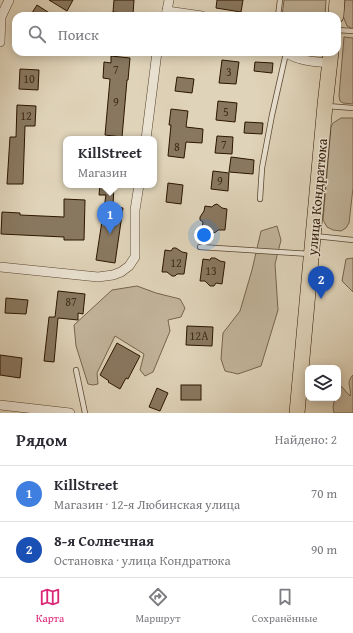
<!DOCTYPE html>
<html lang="ru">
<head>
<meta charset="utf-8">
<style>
	body { margin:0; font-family:"Gentium Book Plus",serif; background:#f2f2f3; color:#2b2b33 }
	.controls { position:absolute; right:12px; bottom:12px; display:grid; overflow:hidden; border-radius:8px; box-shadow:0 2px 10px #0003 }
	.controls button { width:36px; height:36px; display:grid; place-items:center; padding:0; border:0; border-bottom:1px solid #e1e1e2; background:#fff; color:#2b2b33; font:20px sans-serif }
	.you { position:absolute; left:204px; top:235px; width:14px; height:14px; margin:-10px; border:3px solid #fff; border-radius:50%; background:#1a73e8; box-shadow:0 0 0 6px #1a73e833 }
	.badge { display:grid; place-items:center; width:26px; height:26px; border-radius:50%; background:#db2777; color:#fff; font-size:13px; font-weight:700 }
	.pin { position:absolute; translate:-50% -33px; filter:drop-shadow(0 1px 2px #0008) }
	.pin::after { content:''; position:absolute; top:21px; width:14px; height:12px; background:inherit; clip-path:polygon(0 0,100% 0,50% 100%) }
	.popup { position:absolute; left:63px; top:136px; width:94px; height:52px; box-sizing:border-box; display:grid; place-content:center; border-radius:8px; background:#fff; filter:drop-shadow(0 1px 3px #0005); font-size:13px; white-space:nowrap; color:#7c7c81 }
	.popup b { font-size:15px; color:#2b2b33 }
	.popup::after { content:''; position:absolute; left:50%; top:100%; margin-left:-8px; border:8px solid transparent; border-top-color:#fff }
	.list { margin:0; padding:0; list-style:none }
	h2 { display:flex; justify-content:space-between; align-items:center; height:52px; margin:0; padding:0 16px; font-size:17px }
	h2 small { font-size:13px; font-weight:400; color:#7c7c81 }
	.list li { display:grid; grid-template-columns:26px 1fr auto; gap:12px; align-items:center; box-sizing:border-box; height:56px; padding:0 16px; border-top:1px solid #e1e1e2 }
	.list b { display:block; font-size:15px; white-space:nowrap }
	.list p { margin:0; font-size:13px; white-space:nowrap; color:#7c7c81 }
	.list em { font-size:13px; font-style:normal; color:#7c7c81 }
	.icon { flex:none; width:22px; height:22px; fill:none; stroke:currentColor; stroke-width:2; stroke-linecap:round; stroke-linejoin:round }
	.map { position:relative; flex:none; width:353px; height:413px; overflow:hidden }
	.search { position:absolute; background:#fff; box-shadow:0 2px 10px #0003; left:12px; right:12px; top:12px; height:44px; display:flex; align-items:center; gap:10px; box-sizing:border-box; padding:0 14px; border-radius:12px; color:#7c7c81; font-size:15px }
	.sheet { height:164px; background:#fff }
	nav { display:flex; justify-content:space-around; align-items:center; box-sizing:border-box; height:56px; border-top:1px solid #e1e1e2; background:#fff; font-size:11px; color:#7c7c81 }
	nav a { display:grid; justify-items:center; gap:2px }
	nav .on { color:#db2777 }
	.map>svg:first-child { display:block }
	.green { fill:#c1b39a; stroke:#76644d }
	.building { fill:#897860; stroke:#2c1600 }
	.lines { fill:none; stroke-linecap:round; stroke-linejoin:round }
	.lane-casing { stroke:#59452e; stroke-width:6 }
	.street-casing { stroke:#59452e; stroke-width:10 }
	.primary-casing { stroke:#2c1600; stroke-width:16 }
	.lane { stroke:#eae2d2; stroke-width:4.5 }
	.street { stroke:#eae2d2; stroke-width:9 }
	.primary { stroke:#dfd3b9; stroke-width:15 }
	.labels { text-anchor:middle; stroke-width:3; stroke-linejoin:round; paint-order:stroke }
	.number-label { font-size:12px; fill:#432e18 }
	.street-label { font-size:14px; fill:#2c1600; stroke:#eae2d2 }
</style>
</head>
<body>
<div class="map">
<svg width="353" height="413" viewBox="0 0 353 413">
	<rect width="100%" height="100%" fill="#dfd3b9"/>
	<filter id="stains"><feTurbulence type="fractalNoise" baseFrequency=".005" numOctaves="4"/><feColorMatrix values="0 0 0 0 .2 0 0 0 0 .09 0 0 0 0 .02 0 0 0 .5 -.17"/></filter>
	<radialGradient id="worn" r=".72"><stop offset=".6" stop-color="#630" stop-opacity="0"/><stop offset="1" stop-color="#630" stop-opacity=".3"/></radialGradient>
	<g class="green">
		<path d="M284,0H326L325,16H282Z"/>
		<path d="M345,0H353V29L347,26L343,16Z"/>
		<path d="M344,37L353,38V104L343,103L340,101L339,96Z"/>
		<path d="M341,118H353V188L349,223L346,228L341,231L333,230L327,227L323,220L331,127L333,123Z"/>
		<path d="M277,226L281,240L275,264L278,310L261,366L238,374L225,371L221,359L223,333L240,311L252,270L261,231Z"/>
		<path d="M353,258V292L342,281L346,259Z"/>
		<path d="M137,286L156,293L180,299L185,308L181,317L168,320L170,331L153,372L145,376L140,370L144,354L115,336L97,373L98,384L93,385L88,384L76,346L74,325L112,290Z"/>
		<path d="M353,375V413H334L333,407L335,398H338V388L341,386L350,396C352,387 345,383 353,375Z"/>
	</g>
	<g class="building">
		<path d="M49,0H73L67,11Z"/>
		<path d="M114,0H134L133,14L113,12Z"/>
		<path d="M217,0H243L241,12L216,8Z"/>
		<path d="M37,5L54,16H30Z"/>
		<path d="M111,56L130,58L128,80H127L122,137L105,135L110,79L103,78L104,62L111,63Z"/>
		<path d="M222,60L239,62L236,84L219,83Z"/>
		<path d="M255,62L273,63L272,73L254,71Z"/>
		<path d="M20,69L39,70L38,90L19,89Z"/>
		<path d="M177,77L194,79L192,93L175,91Z"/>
		<path d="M218,101L237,103L235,122L216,120Z"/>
		<path d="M17,105L36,106L35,126H25L23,184H7L10,137H16Z"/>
		<path d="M171,109L188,111L186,127L203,129L202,143L186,142L184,158L168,156L171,125H169Z"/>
		<path d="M245,122L263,123L262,134L244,133Z"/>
		<path d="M217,136L233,137L232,154L215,153Z"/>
		<path d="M231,157L254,160L253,174L229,172Z"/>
		<path d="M213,171L229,173L228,191L211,189Z"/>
		<path d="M168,183L183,185L181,204L166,202Z"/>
		<path d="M100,185H114L113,206L123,208L115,263L96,260L106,195H99Z"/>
		<path d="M64,199L85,200L84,240H64V237L1,234L2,212L20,213V215L64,217Z"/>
		<path d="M217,204L222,208L227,209L225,230H218L216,232L213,233L207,228H202L203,222L200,220V217L204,211L205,206L212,207L214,205Z"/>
		<path d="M173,248H176L182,252L187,253L184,274H177L175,276H172L167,272H162L165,250L171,251Z"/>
		<path d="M211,258H215L220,261L225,262L222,284L216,283L214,286H210L205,281H200L203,259L210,260Z"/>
		<path d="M58,291L85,294L83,314L78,313V320L58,318L54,362L44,361L49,317H55Z"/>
		<path d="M6,298L28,300L26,314L5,313Z"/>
		<path d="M187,326L213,327L212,346L186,345Z"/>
		<path d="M117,343L140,356L128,379L126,378L120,389L108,382L109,381L100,375Z"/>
		<path d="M0,355L22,358L20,378L0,375Z"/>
		<rect x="181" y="385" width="20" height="15"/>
		<path d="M157,388L168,393L160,411L149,407Z"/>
	</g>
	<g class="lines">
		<g class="lane-casing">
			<g id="lane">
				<path d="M278,16L280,0"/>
				<path d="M337,30L353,31"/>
				<path d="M327,106L353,108"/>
				<path d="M260,199L262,168L272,115L286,53"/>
				<path d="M315,236L353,240"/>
				<path d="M200,247L310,254"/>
				<path d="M76,370L85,413"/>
			</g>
		</g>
		<g class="street-casing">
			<g id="street">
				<path d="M167,11L202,16"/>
				<path d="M166,16L169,0"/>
				<path d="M0,42L1,17L9,0"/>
				<path d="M285,52C298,61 315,62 330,63"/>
				<path d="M146,139L157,52"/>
				<path d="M0,267L98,277L113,275L121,272L129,266L135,257V210L139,185"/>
				<path d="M0,405L70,413"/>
			</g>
		</g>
		<g class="primary-casing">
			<g id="primary">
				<path d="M336,16L337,0"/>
				<path d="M297,413L325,105L331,52"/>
			</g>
		</g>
		<use href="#lane" class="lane"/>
		<use href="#street" class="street"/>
		<use href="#primary" class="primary"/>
	</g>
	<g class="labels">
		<g class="number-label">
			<text x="116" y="74">7</text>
			<text x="229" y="76">3</text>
			<text x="29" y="83">10</text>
			<text x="116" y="106">9</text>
			<text x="226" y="116">5</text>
			<text x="26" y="120">12</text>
			<text x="224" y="149">7</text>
			<text x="177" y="151">8</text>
			<text x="220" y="185">9</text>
			<text x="176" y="267">12</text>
			<text x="211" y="275">13</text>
			<text x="71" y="306">87</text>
			<text x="199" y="340">12А</text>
		</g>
		<g class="street-label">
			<text transform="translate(317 197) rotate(-85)" y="5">улица Кондратюка</text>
		</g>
	</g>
	<rect width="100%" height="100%" filter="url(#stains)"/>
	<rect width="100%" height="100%" fill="url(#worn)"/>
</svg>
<div class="controls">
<button><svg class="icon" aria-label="layers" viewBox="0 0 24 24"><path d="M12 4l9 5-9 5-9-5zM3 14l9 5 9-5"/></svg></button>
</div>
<div class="you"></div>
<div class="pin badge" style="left:110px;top:234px;background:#3f7fe0">1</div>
<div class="popup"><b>KillStreet</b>Магазин</div>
<div class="pin badge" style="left:321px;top:299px;background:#1a4fb4">2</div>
<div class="search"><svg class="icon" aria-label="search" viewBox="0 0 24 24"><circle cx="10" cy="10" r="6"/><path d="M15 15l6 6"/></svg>Поиск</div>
</div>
<section class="sheet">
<h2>Рядом<small>Найдено: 2</small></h2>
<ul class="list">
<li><span class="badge" style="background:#3f7fe0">1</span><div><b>KillStreet</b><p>Магазин · 12-я Любинская улица</p></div><em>70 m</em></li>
<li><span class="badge" style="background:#1a4fb4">2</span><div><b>8-я Солнечная</b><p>Остановка · улица Кондратюка</p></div><em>90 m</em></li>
</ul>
</section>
<nav>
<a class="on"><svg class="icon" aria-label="map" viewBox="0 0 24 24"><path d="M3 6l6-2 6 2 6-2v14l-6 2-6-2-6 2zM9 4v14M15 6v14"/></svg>Карта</a>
<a><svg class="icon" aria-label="directions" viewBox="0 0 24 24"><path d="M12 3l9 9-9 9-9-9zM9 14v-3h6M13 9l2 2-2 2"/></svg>Маршрут</a>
<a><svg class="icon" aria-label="saved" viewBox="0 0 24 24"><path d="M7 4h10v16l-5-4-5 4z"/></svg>Сохранённые</a>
</nav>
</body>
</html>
